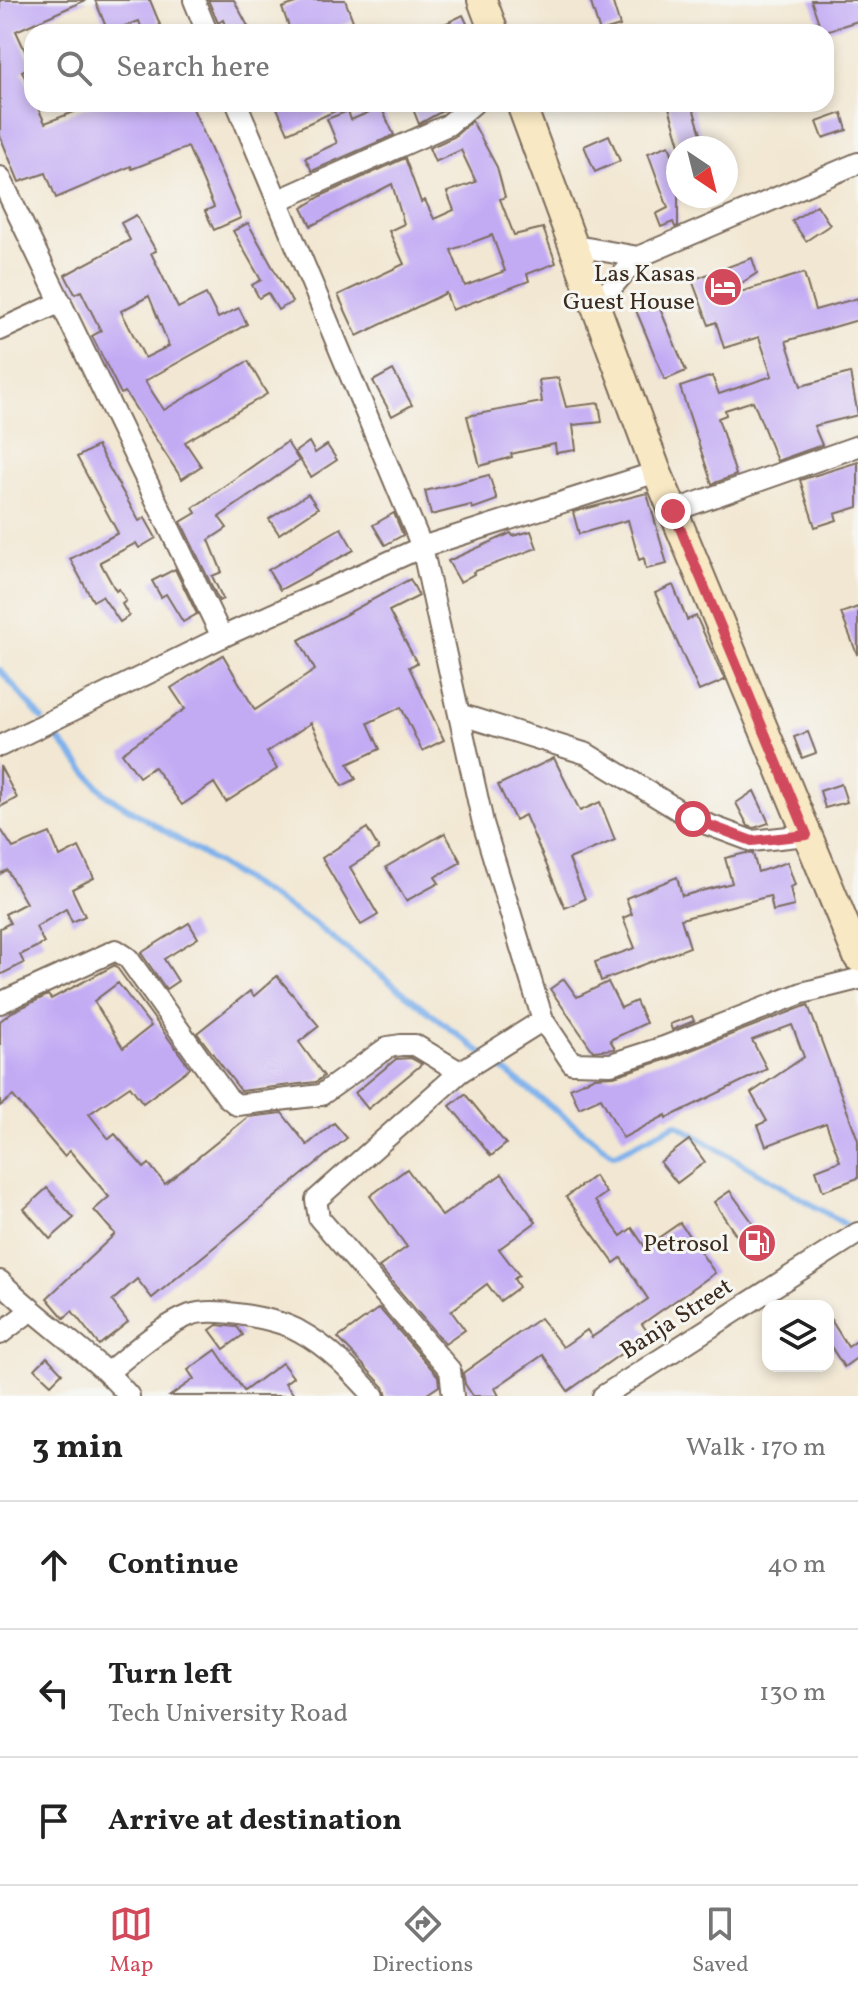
<!DOCTYPE html>
<html lang="en">
<head>
<meta charset="utf-8">
<style>
	body { margin:0; font-family:Vollkorn,serif; background:#f6f6f6; color:#222 }
	.controls { position:absolute; right:24px; bottom:24px; display:grid; overflow:hidden; border-radius:16px; box-shadow:0 4px 12px #0003 }
	.controls button { width:72px; height:72px; display:grid; place-items:center; padding:0; border:0; border-bottom:2px solid #e0e0e0; background:#fff; color:#222; font:40px sans-serif }
	.compass { position:absolute; left:666px; top:136px; width:72px; height:72px; border-radius:50%; background:#fff; box-shadow:0 4px 12px #0003; rotate:145deg }
	.stop { position:absolute; width:24px; height:24px; margin:-18px; border:6px solid #d1495b; border-radius:50%; background:#fff }
	.stop.end { background:#d1495b; border-color:#fff; box-shadow:0 2px 8px #0008 }
	.list { margin:0; padding:0; list-style:none }
	h2 { display:flex; justify-content:space-between; align-items:center; height:104px; margin:0; padding:0 32px; font-size:34px }
	h2 small { font-size:26px; font-weight:400; color:#767676 }
	.list li { display:grid; grid-template-columns:52px 1fr auto; gap:24px; align-items:center; box-sizing:border-box; height:128px; padding:0 32px; border-top:2px solid #e0e0e0 }
	.list b { display:block; font-size:30px; white-space:nowrap }
	.list p { margin:0; font-size:26px; white-space:nowrap; color:#767676 }
	.list em { font-size:26px; font-style:normal; color:#767676 }
	.icon { flex:none; width:44px; height:44px; fill:none; stroke:currentColor; stroke-width:2; stroke-linecap:round; stroke-linejoin:round }
	.map { position:relative; flex:none; width:858px; height:1396px; overflow:hidden }
	.search { position:absolute; background:#fff; box-shadow:0 4px 12px #0003; left:24px; right:24px; top:24px; height:88px; display:flex; align-items:center; gap:20px; box-sizing:border-box; padding:0 28px; border-radius:24px; color:#767676; font-size:30px }
	.sheet { height:488px; background:#fff }
	nav { display:flex; justify-content:space-around; align-items:center; box-sizing:border-box; height:112px; border-top:2px solid #e0e0e0; background:#fff; font-size:22px; color:#767676 }
	nav a { display:grid; justify-items:center; gap:4px }
	nav .on { color:#d1495b }
	.map>svg:first-child { display:block }
	.lines { fill:none; stroke-linecap:round; stroke-linejoin:round }
	.stream { stroke:#7eb1eb; stroke-width:6 }
	.building { fill:#c3abf4; fill-rule:evenodd }
	.street-casing { stroke:#7b6c5d; stroke-width:24 }
	.secondary-casing { stroke:#7b6c5d; stroke-width:32 }
	.street { stroke:#fff; stroke-width:20 }
	.secondary { stroke:#f8e8c3; stroke-width:28 }
	.route { stroke:#d1495b; stroke-width:10 }
	.labels { text-anchor:middle; stroke-width:6; stroke-linejoin:round; paint-order:stroke }
	.poi-label { font-size:24px; fill:#3b2a1e; stroke:#f6f6f2; text-anchor:end }
	.street-label { font-size:24px; fill:#3b2a1e; stroke:#f6f6f2 }
</style>
</head>
<body>
<div class="map">
<svg width="858" height="1396" viewBox="0 0 858 1396">
	<rect width="100%" height="100%" fill="#f6f6f2"/>
	<filter id="ink" filterUnits="userSpaceOnUse"><feTurbulence type="fractalNoise" baseFrequency=".0125" numOctaves="2"/><feDisplacementMap in="SourceGraphic" scale="16" xChannelSelector="R" yChannelSelector="G"/><feConvolveMatrix kernelMatrix="1 2 1 2 8 2 1 2 1" color-interpolation-filters="sRGB"/></filter>
	<filter id="wash" filterUnits="userSpaceOnUse"><feTurbulence type="fractalNoise" baseFrequency=".006" numOctaves="4" result="noise"/><feDisplacementMap in="SourceGraphic" scale="32" xChannelSelector="R" yChannelSelector="G"/><feGaussianBlur stdDeviation="1.8" result="paint"/><feColorMatrix in="noise" values="0 0 0 0 0 0 0 0 0 0 0 0 0 0 0 0 0 1.4 0 .05"/><feComposite in="paint" operator="in"/></filter>
	<g filter="url(#wash)">
		<rect width="100%" height="100%" fill="#f2e7d2"/>
		<g class="lines">
			<g class="stream">
				<path d="M0,670L42,719"/>
				<path d="M49,728L105,794L312,922L614,1155L676,1124L855,1230"/>
			</g>
		</g>
		<g id="blocks">
			<g class="building">
				<path d="M0,0H86L16,31L32,66L22,71L32,94V104H36L45,123L95,104H191L241,218L214,230L205,211L214,207L188,147L132,169L131,166L56,198L46,173L19,182L0,136Z"/>
				<path d="M95,0H150L163,32H143L139,21L108,32Z"/>
				<path d="M208,0H234L251,32H228L223,20L218,23Z"/>
				<path d="M303,0H345L353,21L322,32H291L282,8Z"/>
				<path d="M590,0H612L620,26L600,32Z"/>
				<path d="M811,0H858V21L822,32Z"/>
				<path d="M463,15L471,32H428Z"/>
				<path d="M285,104H350L288,133L277,108Z"/>
				<path d="M411,104H449L450,107L419,124Z"/>
				<path d="M668,104H692L705,148H681Z"/>
				<path d="M381,107L394,135L312,171L305,158L337,143L327,119L348,111L351,120Z"/>
				<path d="M842,113L847,130L823,138L817,122Z"/>
				<path d="M472,121L497,167L505,197L500,199L514,235L543,228L556,263L527,274L529,281L452,310L446,293L357,336L338,295L404,264L389,231L404,224L392,184L311,226L302,208L323,195L405,158L421,202L425,200L434,219L454,210L447,192L476,182L461,150L435,162L429,148L454,137ZM492,235L505,271L465,286L451,250Z"/>
				<path d="M609,135L620,161L595,172L584,146Z"/>
				<path d="M669,145L678,171V226L675,227L673,222L661,227L656,214L668,208L648,153Z"/>
				<path d="M817,205L830,225L806,241L792,221Z"/>
				<path d="M136,215L156,251L151,253L178,308L206,294L218,318L239,308L247,324L145,381L164,410L248,361L267,394L185,442L201,466L182,479L125,392L121,394L92,336L101,331L81,291L75,294L65,275L130,240L121,223ZM149,296L169,346L145,358L121,311Z"/>
				<path d="M248,223L292,302L278,310L268,293L259,298L252,285L261,280L233,231Z"/>
				<path d="M752,258L757,273L717,299L804,273L815,310L858,298V320L786,341L801,386L850,373L858,415L814,426L822,445L777,461L753,401L725,410L726,415L718,418L736,475L712,484L680,387L712,376L719,394L772,376L759,337L724,348L716,322L709,325L692,280Z"/>
				<path d="M656,299L686,371L665,380L635,308Z"/>
				<path d="M393,370L412,405L392,416L373,381Z"/>
				<path d="M558,378L566,407L599,403L602,422L573,425L576,450L556,453L555,444L511,454L512,457L480,466L467,416L542,402L539,380Z"/>
				<path d="M287,442L299,461L219,517L227,528L209,540L222,572L212,576L223,599L219,601L181,522L196,513L193,508Z"/>
				<path d="M309,442L315,453L327,445L337,460L311,477L295,452Z"/>
				<path d="M97,446L139,521L145,518L156,538L139,548L136,543L100,562L116,591L119,589L126,601L122,604L129,616L120,622L102,596L93,601L70,559L118,533L77,457Z"/>
				<path d="M858,462V507L835,514L837,520L815,527L800,480Z"/>
				<path d="M489,475L497,500L472,509L471,505L431,515L425,491Z"/>
				<path d="M647,493L667,564L646,569L644,558L639,560L628,520L579,534L573,512Z"/>
				<path d="M308,494L318,508L279,534L269,519Z"/>
				<path d="M394,513L403,535L385,545L373,525Z"/>
				<path d="M341,528L354,550L280,590L268,570Z"/>
				<path d="M531,531L537,548L473,572L474,574L460,582L448,561L511,533L513,536Z"/>
				<path d="M175,569L197,614L183,622L166,594L161,597L152,581Z"/>
				<path d="M410,579L419,596L389,611L417,663L409,667L444,740L422,751L401,707L368,723L380,749L348,764L356,779L342,786L311,723L267,752L277,769L226,802L214,783L182,805L154,767L139,777L122,753L185,709L171,688L223,655L255,710L315,670L299,640Z"/>
				<path d="M673,585L687,620L696,616L725,680L699,691L655,593Z"/>
				<path d="M858,607V653L857,654L841,613Z"/>
				<path d="M808,732L816,753L802,758L794,737Z"/>
				<path d="M554,758L580,811L600,802L615,840L569,859L585,899L565,908L525,815L515,820L498,785Z"/>
				<path d="M0,766L17,798L0,807Z"/>
				<path d="M841,784L847,802L825,808L820,791Z"/>
				<path d="M754,791L769,823L754,828L748,826L736,803Z"/>
				<path d="M0,828L13,848L50,833L60,857L79,847L94,878L72,889L85,916L72,922L66,909L36,927L44,943L20,955L24,963L0,975V928L10,923L5,914L26,903L7,870L0,874Z"/>
				<path d="M367,828L379,849L350,867L378,915L361,925L322,858Z"/>
				<path d="M445,833L461,862L435,877L439,883L406,901L386,867Z"/>
				<path d="M746,853L753,854L758,872L787,862L795,885L790,887L794,906L773,911L770,896L681,919L690,947L601,981L595,962L635,948L623,918L632,914L626,898L677,877L682,896L732,883L725,858Z"/>
				<path d="M189,923L198,938L164,959L178,981L166,989L141,953Z"/>
				<path d="M115,965L190,1068L143,1103L130,1086L89,1114L109,1139L115,1134L144,1168L149,1164L165,1184L248,1117L282,1113L307,1145L334,1123L347,1138L152,1298L137,1279L112,1301L128,1322L99,1345L72,1311L64,1318L47,1298L115,1234L94,1210L109,1197L70,1151L64,1156L13,1096L0,1106V1021L12,1012L48,995L51,999ZM118,983L151,1026L123,1048L94,1001Z"/>
				<path d="M277,976L319,1026L299,1042L324,1076L316,1082L241,1091L197,1033L250,991L254,996Z"/>
				<path d="M564,979L577,997L608,982L621,1008L636,1001L646,1023L610,1040L615,1049L593,1051L550,989Z"/>
				<path d="M808,1005L858,1140V1178L823,1191L816,1170L840,1161L826,1123L766,1146L758,1125L767,1121L751,1093L804,1057L792,1025L752,1040L767,1069L667,1118L666,1115L623,1138L601,1098L579,1108L570,1088L595,1077L614,1076L668,1059Z"/>
				<path d="M692,1016L694,1021L672,1030L670,1024Z"/>
				<path d="M411,1058L422,1064L368,1109L355,1093L396,1059Z"/>
				<path d="M465,1094L506,1144L491,1156L450,1106Z"/>
				<path d="M689,1140L705,1162L677,1183L660,1162Z"/>
				<path d="M407,1169L442,1216L502,1174L536,1222L499,1249L519,1275L514,1279L519,1287L500,1301L487,1284L451,1311L465,1330L445,1344L379,1267L407,1247L370,1196Z"/>
				<path d="M594,1176L606,1193L595,1201L621,1236L632,1228L645,1247L680,1223L715,1273L642,1324L649,1334L568,1391L543,1355L495,1388L499,1396H473L465,1384L463,1373L540,1318L563,1347L587,1330L592,1337L648,1299L621,1258L614,1263L566,1197Z"/>
				<path d="M47,1188L74,1218L50,1239L24,1209Z"/>
				<path d="M730,1191L753,1223L736,1235L714,1202Z"/>
				<path d="M379,1308L438,1376L439,1386L424,1396H387L384,1387L338,1338Z"/>
				<path d="M828,1315L848,1347L858,1340V1357L844,1367L828,1342Z"/>
				<path d="M217,1325L237,1327L243,1335L224,1349L210,1330Z"/>
				<path d="M216,1350L244,1391L282,1363L293,1377L285,1383L295,1396H170L194,1379L188,1370Z"/>
				<path d="M47,1357L62,1373L51,1384L35,1369Z"/>
			</g>
		</g>
	</g>
	<g filter="url(#ink)">
		<use href="#blocks" fill-opacity="0" stroke="#7b6c5d" stroke-width="2"/>
		<g class="lines">
			<g class="street-casing">
				<g id="street">
					<path d="M194,0L207,32"/>
					<path d="M237,104L422,547L483,823L543,1020L460,1072L316,1200L319,1218L450,1370L453,1396"/>
					<path d="M0,177L222,637"/>
					<path d="M277,201L448,125L473,104"/>
					<path d="M576,246L638,257"/>
					<path d="M597,304L638,257L858,163"/>
					<path d="M0,330L61,302"/>
					<path d="M673,511L858,446"/>
					<path d="M462,715L587,754L693,819L752,841L807,835"/>
					<path d="M0,746L222,637L422,547L657,472"/>
					<path d="M0,1003L116,950L128,958L227,1097L237,1105L321,1095L388,1047L401,1045H415L460,1072"/>
					<path d="M543,1020L572,1063L611,1064L664,1047L802,993L858,979"/>
					<path d="M0,1281C41,1322 91,1352 129,1396"/>
					<path d="M0,1334L30,1311"/>
					<path d="M108,1372C133,1352 160,1327 190,1315C213,1306 278,1319 299,1331C329,1347 352,1372 374,1396"/>
					<path d="M603,1396L858,1233"/>
				</g>
			</g>
			<g class="secondary-casing">
				<g id="secondary">
					<path d="M482,0L494,32"/>
					<path d="M521,104L657,472L858,957"/>
				</g>
			</g>
			<use href="#street" class="street"/>
			<use href="#secondary" class="secondary"/>
		</g>
	</g>
	<g class="lines" filter="url(#ink)">
		<path class="route" d="M673,511L807,835L752,841L693,819"/>
	</g>
	<defs>
		<g id="hotel-disc" transform="scale(2)"><circle r="9.5" fill="#d1495b" stroke="#f6f6f2"/><path d="M-6-4.5h1.5V1H6V5H4.5V3h-9V5H-6ZM-4 0a1.8 1.8 0 1 1 3.6 0ZM.5 0V-2.5h3Q6-2.5 6 0Z" fill="#fff"/></g>
		<g id="fuel-disc" transform="scale(2)"><circle r="9.5" fill="#d1495b" stroke="#f6f6f2"/><path d="M-5.5-6h7V0h2V4h1.3V-2.5L3-4.5l.8-.8L6-3V5H2.5V1h-1V6h-7ZM-4.2-4.7v3.2H.2V-4.7Z" fill="#fff"/></g>
	</defs>
	<g fill-rule="evenodd">
		<use href="#hotel-disc" x="723" y="287"/>
		<use href="#fuel-disc" x="757" y="1243"/>
	</g>
	<g class="labels">
		<g class="poi-label">
			<text x="695" y="281">Las Kasas<tspan x="695" dy="28">Guest House</tspan></text>
			<text x="729" y="1251">Petrosol</text>
		</g>
		<g class="street-label">
			<text transform="translate(676 1318) rotate(-33)" y="8">Banja Street</text>
		</g>
	</g>
</svg>
<div class="controls">
<button><svg class="icon" aria-label="layers" viewBox="0 0 24 24"><path d="M12 4l9 5-9 5-9-5zM3 14l9 5 9-5"/></svg></button>
</div>
<svg class="compass" viewBox="-18 -18 36 36"><path d="M0-13l5 13h-10z" fill="#e53935"/><path d="M0 13l5-13h-10z" fill="#767676"/></svg>
<div class="stop" style="left:693px;top:819px"></div>
<div class="stop end" style="left:673px;top:511px"></div>
<div class="search"><svg class="icon" aria-label="search" viewBox="0 0 24 24"><circle cx="10" cy="10" r="6"/><path d="M15 15l6 6"/></svg>Search here</div>
</div>
<section class="sheet">
<h2>3 min<small>Walk · 170 m</small></h2>
<ul class="list">
<li><svg class="icon" aria-label="ahead" viewBox="0 0 24 24"><path d="M12 20V5M6 11l6-6 6 6"/></svg><div><b>Continue</b></div><em>40 m</em></li>
<li><svg class="icon" aria-label="left" viewBox="0 0 24 24"><path d="M17 20v-9H6M10 6l-5 5 5 5"/></svg><div><b>Turn left</b><p>Tech University Road</p></div><em>130 m</em></li>
<li><svg class="icon" aria-label="arrive" viewBox="0 0 24 24"><path d="M6 21V4h12l-3 4 3 4H6"/></svg><div><b>Arrive at destination</b></div></li>
</ul>
</section>
<nav>
<a class="on"><svg class="icon" aria-label="map" viewBox="0 0 24 24"><path d="M3 6l6-2 6 2 6-2v14l-6 2-6-2-6 2zM9 4v14M15 6v14"/></svg>Map</a>
<a><svg class="icon" aria-label="directions" viewBox="0 0 24 24"><path d="M12 3l9 9-9 9-9-9zM9 14v-3h6M13 9l2 2-2 2"/></svg>Directions</a>
<a><svg class="icon" aria-label="saved" viewBox="0 0 24 24"><path d="M7 4h10v16l-5-4-5 4z"/></svg>Saved</a>
</nav>
</body>
</html>
